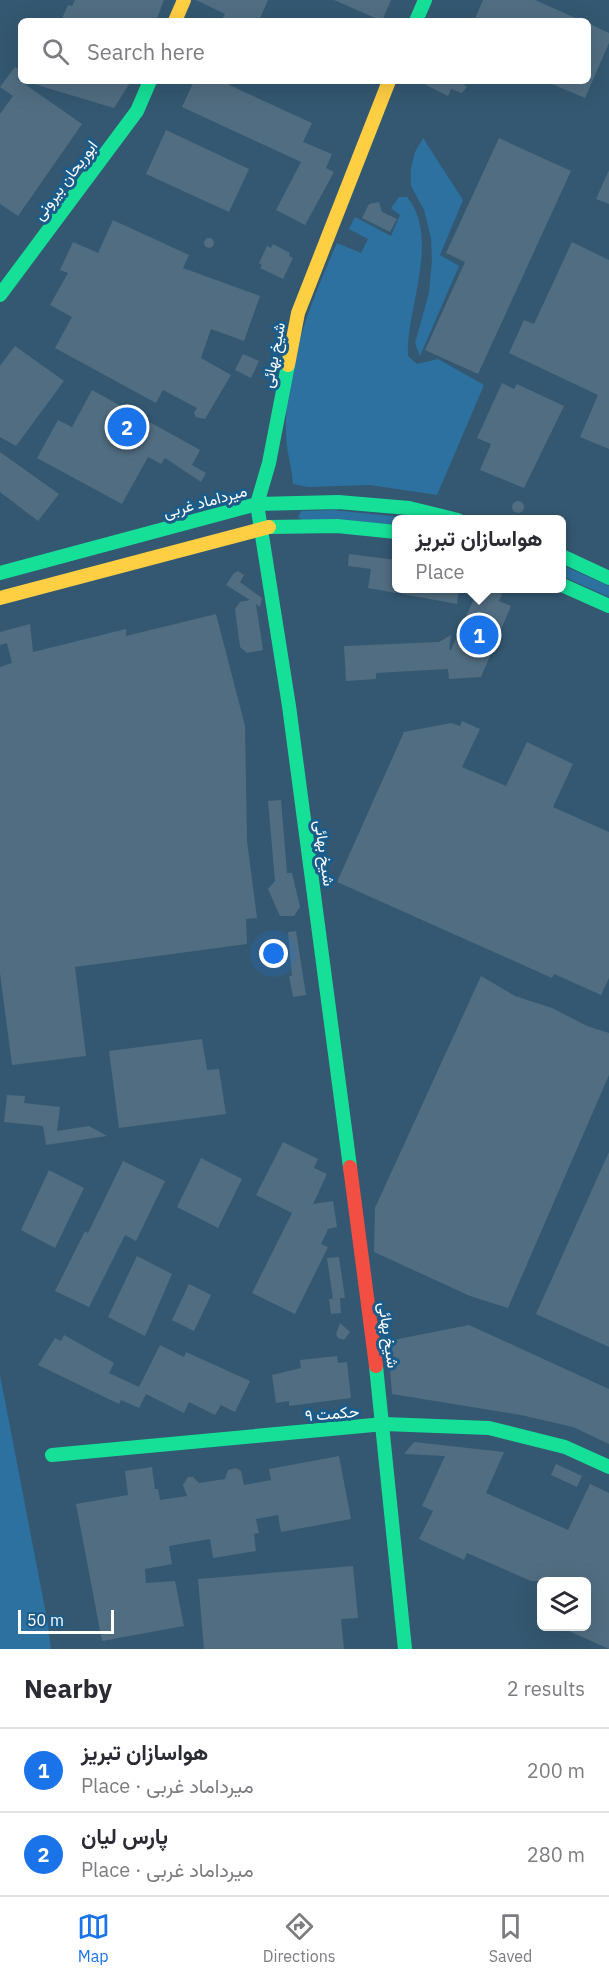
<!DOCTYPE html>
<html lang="en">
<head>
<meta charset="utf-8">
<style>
	body { margin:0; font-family:"IBM Plex Sans",Vazirmatn,sans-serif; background:#f2f2f3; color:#2b2b33 }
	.controls { position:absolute; right:18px; bottom:18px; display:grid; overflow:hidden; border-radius:9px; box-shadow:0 6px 24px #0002 }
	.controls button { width:54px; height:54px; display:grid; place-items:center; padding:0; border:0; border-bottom:2px solid #e1e1e2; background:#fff; color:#2b2b33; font:30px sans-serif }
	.scale { position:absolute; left:18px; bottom:15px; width:96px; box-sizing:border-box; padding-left:6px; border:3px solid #fff; border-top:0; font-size:16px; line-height:21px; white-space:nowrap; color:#fff; -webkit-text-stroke:4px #1b5c8a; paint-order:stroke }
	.you { position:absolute; left:274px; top:954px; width:21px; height:21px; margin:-15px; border:4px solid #fff; border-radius:50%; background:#1a73e8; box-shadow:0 0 0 9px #1a73e833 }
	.badge { display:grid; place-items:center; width:39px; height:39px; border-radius:50%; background:#1a73e8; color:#fff; font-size:20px; font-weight:700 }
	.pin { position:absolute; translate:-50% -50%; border:3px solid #fff; box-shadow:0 2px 6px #0006 }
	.popup { position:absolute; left:392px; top:515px; width:174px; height:78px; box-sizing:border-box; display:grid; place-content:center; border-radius:9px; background:#fff; filter:drop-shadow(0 2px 4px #0005); font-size:20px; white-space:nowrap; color:#7c7c81 }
	.popup b { font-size:22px; color:#2b2b33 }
	.popup::after { content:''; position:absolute; left:50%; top:100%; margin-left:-12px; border:12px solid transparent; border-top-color:#fff }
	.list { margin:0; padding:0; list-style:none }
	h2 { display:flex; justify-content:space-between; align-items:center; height:78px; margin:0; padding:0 24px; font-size:26px }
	h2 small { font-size:20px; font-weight:400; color:#7c7c81 }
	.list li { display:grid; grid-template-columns:39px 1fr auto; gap:18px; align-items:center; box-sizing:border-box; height:84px; padding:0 24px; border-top:2px solid #e1e1e2 }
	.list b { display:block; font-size:22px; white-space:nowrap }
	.list p { margin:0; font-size:20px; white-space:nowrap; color:#7c7c81 }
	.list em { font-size:20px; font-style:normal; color:#7c7c81 }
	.icon { flex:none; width:33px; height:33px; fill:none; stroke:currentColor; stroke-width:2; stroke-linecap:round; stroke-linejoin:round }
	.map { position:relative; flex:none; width:609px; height:1649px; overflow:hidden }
	.search { position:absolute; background:#fff; box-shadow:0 6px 24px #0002; left:18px; right:18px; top:18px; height:66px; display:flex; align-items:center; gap:15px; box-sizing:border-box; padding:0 21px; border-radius:9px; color:#7c7c81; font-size:22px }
	.sheet { height:246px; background:#fff }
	nav { display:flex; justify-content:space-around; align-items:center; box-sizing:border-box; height:84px; border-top:2px solid #e1e1e2; background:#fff; font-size:16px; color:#7c7c81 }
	nav a { display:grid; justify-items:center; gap:3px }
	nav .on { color:#1a73e8 }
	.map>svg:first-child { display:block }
	.green { fill:#2c719f }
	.building { fill:#516d81 }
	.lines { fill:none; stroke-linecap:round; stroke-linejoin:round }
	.fast { stroke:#16e098; stroke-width:14 }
	.slow { stroke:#ffcf43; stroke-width:14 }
	.jam { stroke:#f24e42; stroke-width:14 }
	.labels { text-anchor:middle; stroke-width:6; stroke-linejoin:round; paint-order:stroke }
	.street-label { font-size:16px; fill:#fff; stroke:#1b5c8a }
</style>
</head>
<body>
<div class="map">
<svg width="609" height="1649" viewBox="0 0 609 1649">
	<rect width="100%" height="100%" fill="#345871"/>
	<g class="green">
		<path d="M423,138L463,200L440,255L459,266L420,356L415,343L429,293L432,260L431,238L424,210L411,186V169L415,152Z"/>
		<path d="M399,197H407C441,238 406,308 408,356L417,364L438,359L484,385L437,495L370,485L308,487L293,484C292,467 286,450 286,434C284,368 311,302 337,243L361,253L368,239L349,229L355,217L391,236L400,215L391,208Z"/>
		<path d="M333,510L420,519L396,520V525L342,520H302L298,517L301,511Z"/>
		<path d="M562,565L609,586V597L562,576Z"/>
		<path d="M0,1375L47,1619L51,1649H0Z"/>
	</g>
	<g class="building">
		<path d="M75,0H164L156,21H61L68,5L72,6Z"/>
		<path d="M196,0H268L259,21H221L225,14Z"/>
		<path d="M334,0H391L382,21Z"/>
		<path d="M483,0H535L582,21H474Z"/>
		<path d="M588,23L609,33V43L585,98L545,81H588Z"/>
		<path d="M15,67L21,71V80L16,78L82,124L18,216L0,204V114L13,96L0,87Z"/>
		<path d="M24,81H131L114,108Z"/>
		<path d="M194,81H231L229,85L312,123L303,142L332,154L326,168L334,172L305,225L276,210L301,162L182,107Z"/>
		<path d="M418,81H460L467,87L462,93L451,89L448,96Z"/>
		<path d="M166,130L249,169L229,212L146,174Z"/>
		<path d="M499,138L571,171L478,374L425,350L465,262L446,253Z"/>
		<path d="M609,170V204L596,199Z"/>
		<path d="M379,202L382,212L397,219L390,232L362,218L369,204Z"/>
		<path d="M113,220L189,255L183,268L260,296L244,341L211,329L201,358L231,375L205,419L196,417L194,413L197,408L163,390L156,403L55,348L72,317L50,305L68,273L60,270L73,242L98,253Z"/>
		<circle cx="209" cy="243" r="5"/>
		<path d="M572,242L609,260V449L580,437L598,395L509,353L524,320L534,324Z"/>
		<path d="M273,244L290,253L289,256L293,258L283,279L260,268L262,265L259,263L267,246L271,248Z"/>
		<path d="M15,346L64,381L16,446L0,437V366Z"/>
		<path d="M243,354L259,361L251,378L235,370Z"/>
		<path d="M502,383L514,389L517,384L564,406L524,488L480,470L491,444L477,438Z"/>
		<path d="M92,390L200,450L192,465L206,473L201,482L165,458L161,464L148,457L122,504L37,458L58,420L72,427Z"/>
		<path d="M0,452L59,494L38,521L0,492Z"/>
		<circle cx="518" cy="507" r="6"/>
		<path d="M349,554L396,560V593L368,588L371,569L348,566Z"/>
		<path d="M238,571L244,575L240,582L262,598L260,607L256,604L263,650L247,653L240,647L235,609L240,602L250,600L226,585L234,573Z"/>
		<path d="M403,588H459L457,604L402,594Z"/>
		<path d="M491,590L502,594L499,601L511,606L481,677L449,679L448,669L376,673V679L346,681L344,646L439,642L451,635L449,649L451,650L477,592L488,597Z"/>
		<path d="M216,614L245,726L247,841L257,918L246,919L247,944L75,967L86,1056L12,1065L0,973V667L12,663L7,643L0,645V632L30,624L33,652L126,629V636Z"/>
		<path d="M462,721L480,729L462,767L506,786L527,742L573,764L553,807L609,832V978L601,995L554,974L552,978L337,882L404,732L451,723L460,726Z"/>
		<path d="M281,800L287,873H292L300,907L294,916H280L268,889L275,881L268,801Z"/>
		<path d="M296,931L306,995L293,997L289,976H292L288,932Z"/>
		<path d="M481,976L515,996L552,1008L587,1026L609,1033V1075L508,1308L470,1296L374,1252L375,1208Z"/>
		<path d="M202,1039L207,1070L219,1069L226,1114L119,1128L109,1051Z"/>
		<path d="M7,1095L25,1096L24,1103L60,1107L57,1131L89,1126L107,1136L46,1145L43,1126L4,1122Z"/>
		<path d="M283,1142L318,1159L314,1168L327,1174L313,1204L333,1201L337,1227L328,1229L321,1244L328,1247L295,1314L252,1293L292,1213L256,1195Z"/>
		<path d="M609,1152V1347L536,1314Z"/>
		<path d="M201,1158L242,1179L218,1228L177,1207Z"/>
		<path d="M123,1161L165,1181L136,1241L125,1235L89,1307L55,1291L85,1231L88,1233Z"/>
		<path d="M49,1170L84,1188L55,1248L21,1230Z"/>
		<path d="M137,1256L172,1274L145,1336L108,1317Z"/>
		<path d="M339,1257L345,1298H340L341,1313L331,1314L329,1299H333L327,1258Z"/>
		<path d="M189,1284L211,1295L194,1331L172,1320Z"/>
		<path d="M340,1323L350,1332L344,1340L338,1338L336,1334Z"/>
		<path d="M469,1325L609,1389V1444L573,1427L521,1415L392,1394L388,1341Z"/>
		<path d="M64,1335L114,1363L109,1373L139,1387L160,1345L184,1357L186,1352L250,1381L235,1412L221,1405L215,1415L189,1402L184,1413L146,1394L139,1408L121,1400L119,1404L38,1365L55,1338L61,1341Z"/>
		<path d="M337,1356L338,1363L347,1362L351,1398L289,1406V1401L276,1403L272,1375L301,1368L300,1360Z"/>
		<path d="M414,1442L504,1452L486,1493L568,1530L590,1484L609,1493V1649L558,1626H586V1581H531L467,1553L464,1560L419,1539L433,1511L422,1506L445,1456L404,1454Z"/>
		<path d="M339,1456L351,1519L281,1532L278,1515L256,1519L259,1533L254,1534L256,1551L213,1558L210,1539L169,1546L172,1564L145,1569L146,1583L175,1581L184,1626L102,1641L76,1504L128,1495L125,1471L152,1467L155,1489H158L160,1500L187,1496L183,1485L188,1477H193L199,1483L225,1479L228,1470L236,1468L241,1471L244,1485L271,1480L269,1469Z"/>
		<path d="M556,1464L582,1476L577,1487L551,1475Z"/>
		<path d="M353,1566L358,1618L341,1619L344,1649H204L198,1579Z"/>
	</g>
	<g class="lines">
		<g class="fast">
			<path d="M416,21L425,0"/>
			<path d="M0,295L137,111L150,81"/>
			<path d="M288,365L269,463L257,504L289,706L350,1167"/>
			<path d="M269,527L337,526L396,532"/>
			<path d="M562,556L609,578"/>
			<path d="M0,573L257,504L338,502L409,508L458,520"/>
			<path d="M562,585L609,606"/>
			<path d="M376,1366L405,1649"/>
			<path d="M52,1455L384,1424L489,1428L565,1447L609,1467"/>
		</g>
		<g class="slow">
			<path d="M175,21L184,0"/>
			<path d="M288,365L298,313L389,81"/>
			<path d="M0,598L269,527"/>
		</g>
		<path class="jam" d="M350,1167L376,1366"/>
	</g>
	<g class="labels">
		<g class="street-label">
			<text transform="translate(65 180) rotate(-53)" y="6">ابوریحان بیرونی</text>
			<text transform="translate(273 355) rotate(-79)" y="6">شیخ بهائی</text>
			<text transform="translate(205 501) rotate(-15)" y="6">میرداماد غربی</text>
			<text transform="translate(325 853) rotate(82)" y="6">شیخ بهائی</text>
			<text transform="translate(389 1335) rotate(82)" y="6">شیخ بهائی</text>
			<text transform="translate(332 1413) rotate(-5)" y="6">حکمت ۹</text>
		</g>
	</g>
</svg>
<div class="controls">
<button><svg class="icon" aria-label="layers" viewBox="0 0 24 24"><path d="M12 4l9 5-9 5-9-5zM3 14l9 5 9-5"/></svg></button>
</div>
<div class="scale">50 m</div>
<div class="you"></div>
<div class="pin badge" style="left:479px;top:635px">1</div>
<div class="popup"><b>هواسازان تبریز</b>Place</div>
<div class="pin badge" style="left:127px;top:427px">2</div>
<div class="search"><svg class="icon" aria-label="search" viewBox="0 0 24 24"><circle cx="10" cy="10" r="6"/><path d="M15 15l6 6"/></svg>Search here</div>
</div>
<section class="sheet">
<h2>Nearby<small>2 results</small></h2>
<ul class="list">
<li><span class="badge">1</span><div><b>هواسازان تبریز</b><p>Place · میرداماد غربی</p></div><em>200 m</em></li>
<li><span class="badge">2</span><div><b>پارس لیان</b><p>Place · میرداماد غربی</p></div><em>280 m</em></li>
</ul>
</section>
<nav>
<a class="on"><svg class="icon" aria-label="map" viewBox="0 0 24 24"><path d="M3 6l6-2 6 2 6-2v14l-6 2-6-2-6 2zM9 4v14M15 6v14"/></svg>Map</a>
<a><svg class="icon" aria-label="directions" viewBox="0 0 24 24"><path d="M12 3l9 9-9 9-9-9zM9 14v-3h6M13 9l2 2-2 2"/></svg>Directions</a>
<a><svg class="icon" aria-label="saved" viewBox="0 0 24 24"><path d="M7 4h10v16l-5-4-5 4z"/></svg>Saved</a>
</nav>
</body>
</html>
